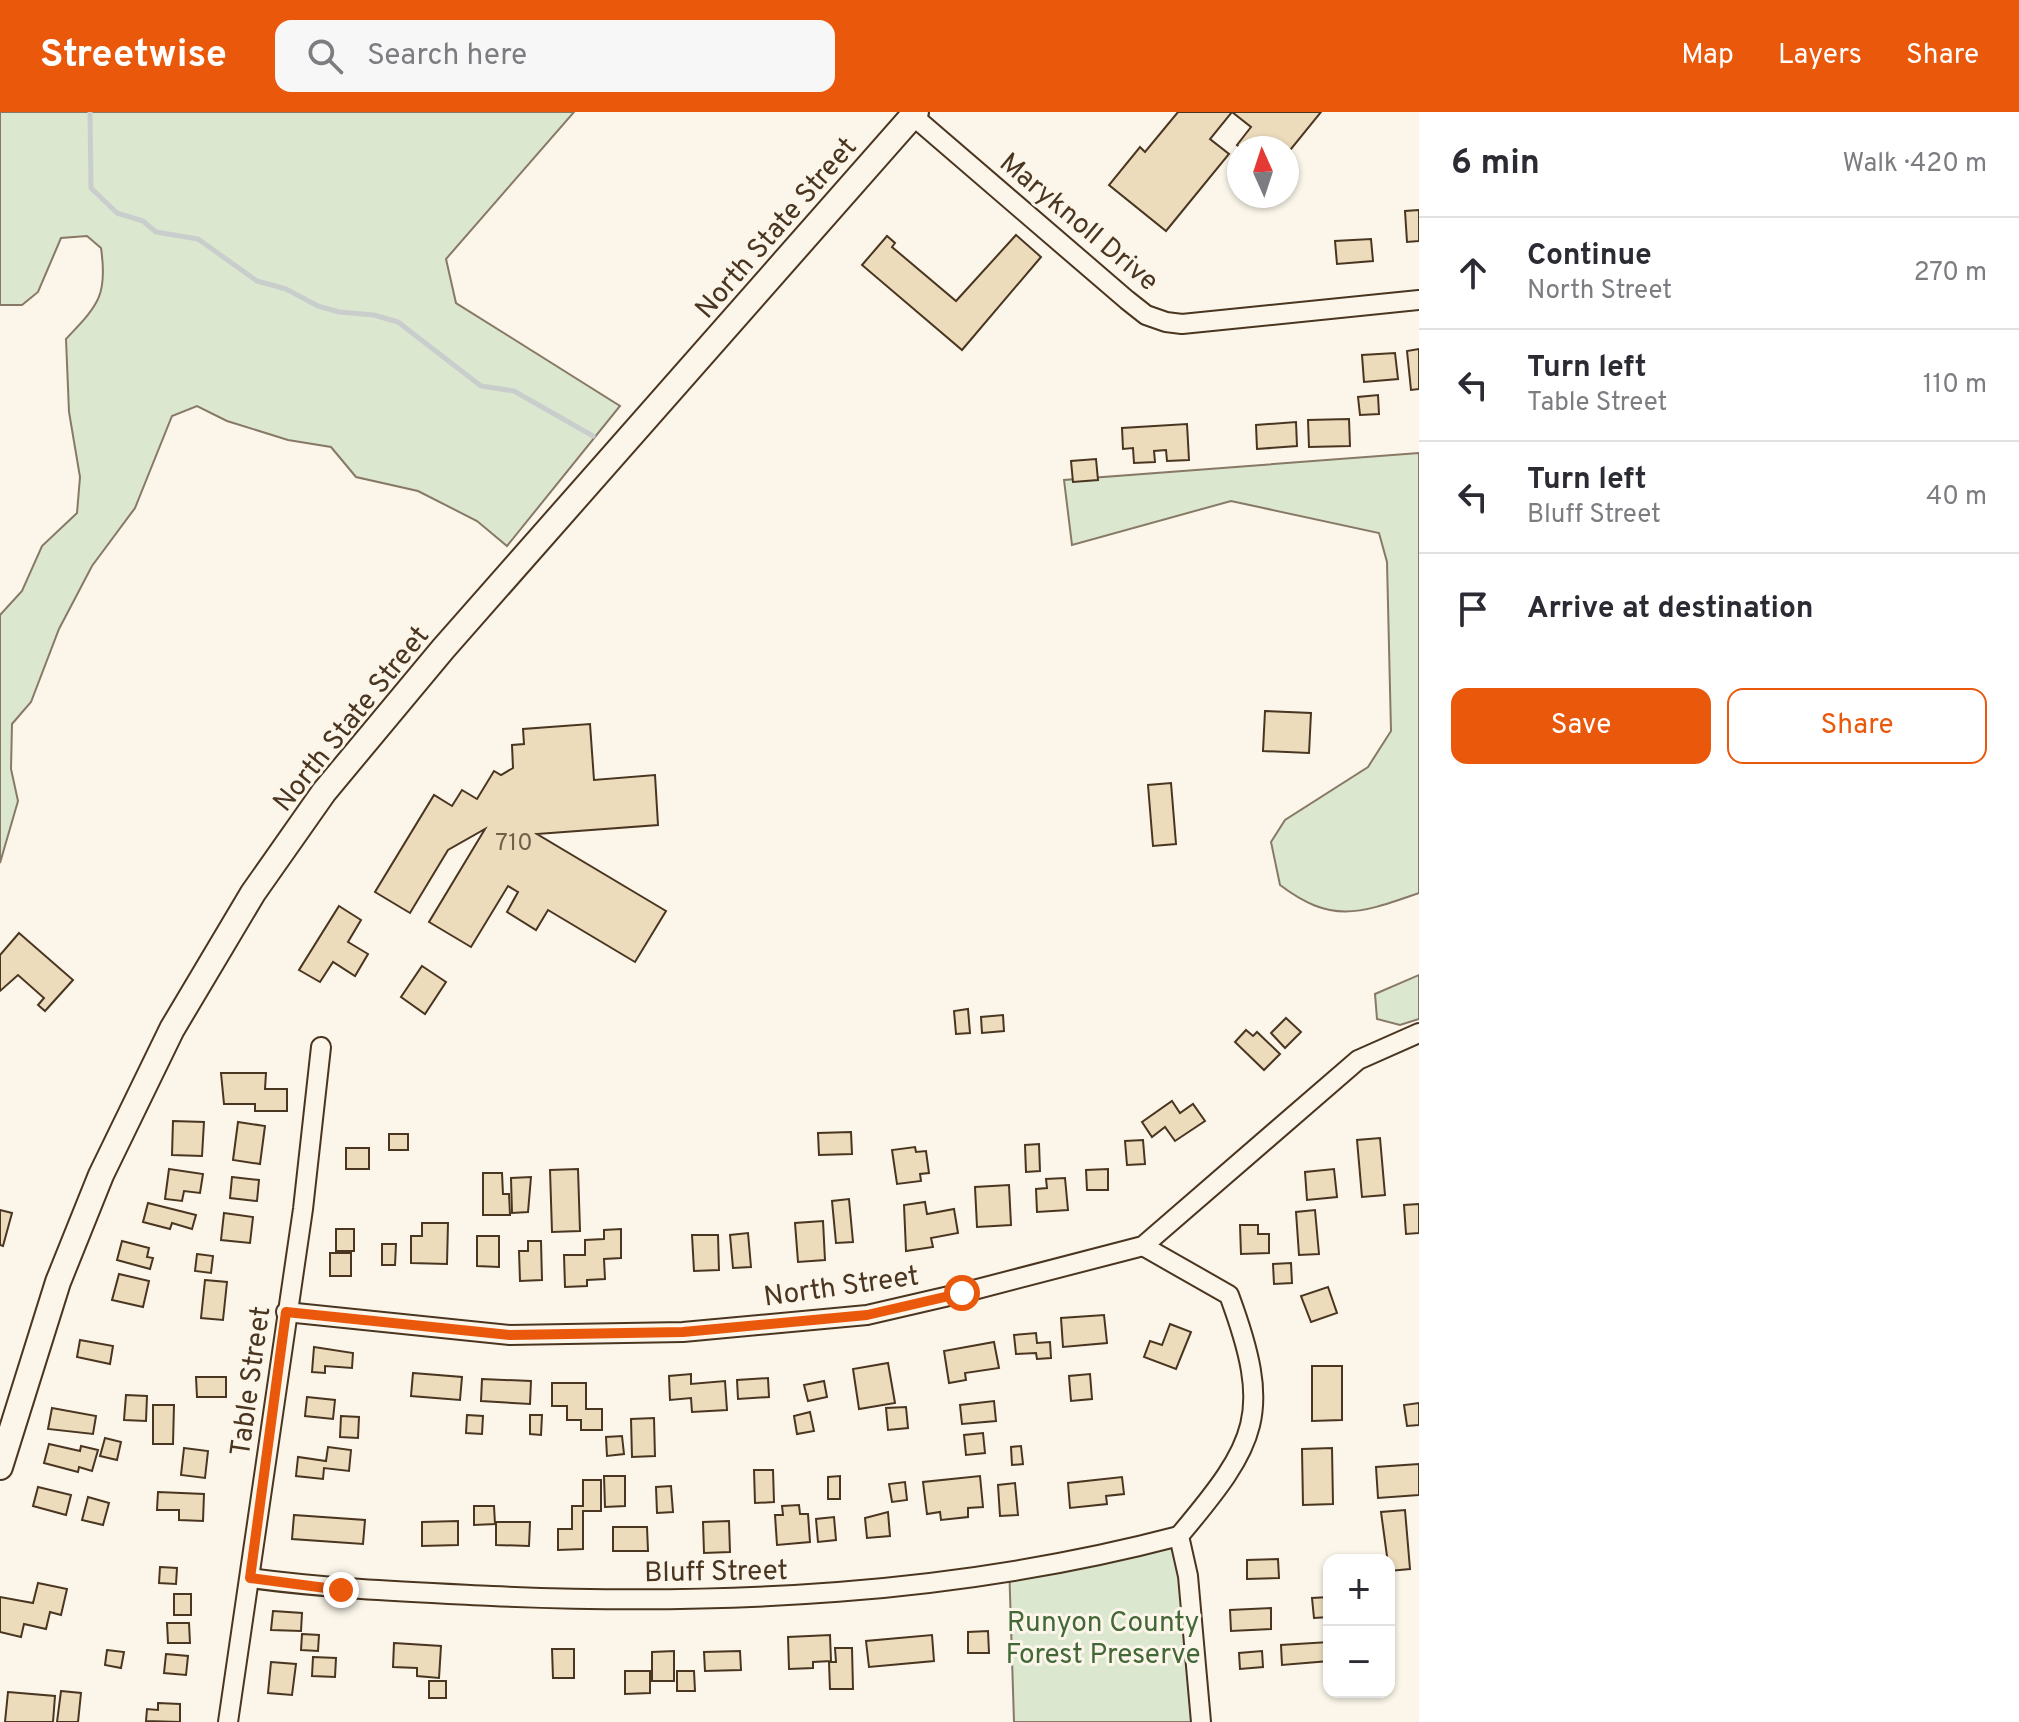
<!DOCTYPE html>
<html lang="en">
<head>
<meta charset="utf-8">
<style>
	body { margin:0; font-family:Overpass,sans-serif; background:#f7f7f7; color:#2b2b33 }
	.controls { position:absolute; right:24px; bottom:24px; display:grid; overflow:hidden; border-radius:16px; box-shadow:0 2px 6px #0004 }
	.controls button { width:72px; height:72px; display:grid; place-items:center; padding:0; border:0; border-bottom:2px solid #e1e1e2; background:#fff; color:#2b2b33; font:40px sans-serif }
	.compass { position:absolute; left:1227px; top:24px; width:72px; height:72px; border-radius:50%; background:#fff; box-shadow:0 2px 6px #0004; rotate:357deg }
	.stop { position:absolute; width:24px; height:24px; margin:-18px; border:6px solid #ea580c; border-radius:50%; background:#fff }
	.stop.end { background:#ea580c; border-color:#fff; box-shadow:0 2px 8px #0008 }
	.list { margin:0; padding:0; list-style:none }
	h2 { display:flex; justify-content:space-between; align-items:center; height:104px; margin:0; padding:0 32px; font-size:34px }
	h2 small { font-size:26px; font-weight:400; color:#7c7c81 }
	.list li { display:grid; grid-template-columns:52px 1fr auto; gap:24px; align-items:center; box-sizing:border-box; height:112px; padding:0 32px; border-top:2px solid #e1e1e2 }
	.list b { display:block; font-size:30px; white-space:nowrap }
	.list p { margin:0; font-size:26px; white-space:nowrap; color:#7c7c81 }
	.list em { font-size:26px; font-style:normal; color:#7c7c81 }
	.actions { display:flex; gap:16px; padding:24px 32px }
	.actions a { flex:1; padding:18px 0; border:2px solid #ea580c; border-radius:16px; text-align:center; font-size:28px; color:#ea580c }
	.actions .main { background:#ea580c; color:#fff }
	.icon { flex:none; width:44px; height:44px; fill:none; stroke:currentColor; stroke-width:2; stroke-linecap:round; stroke-linejoin:round }
	.map { position:relative; flex:none; width:1419px; height:1610px; overflow:hidden }
	header { display:flex; align-items:center; gap:48px; box-sizing:border-box; height:112px; padding:0 40px; background:#ea580c; color:#fff }
	header strong { font-size:38px }
	nav { display:flex; gap:44px; margin-inline-start:auto; font-size:28px }
	.search { width:560px; height:72px; background:#f7f7f7; display:flex; align-items:center; gap:20px; box-sizing:border-box; padding:0 28px; border-radius:16px; color:#7c7c81; font-size:30px }
	main { display:flex }
	aside { flex:1; background:#fff }
	.map>svg:first-child { display:block }
	.green { fill:#dce7d0; stroke:#887966; stroke-width:2 }
	.lines { fill:none; stroke-linecap:round; stroke-linejoin:round }
	.stream { stroke:#c9cecd; stroke-width:5 }
	.building { fill:#ecdcbc; stroke:#4a3520; stroke-width:2 }
	.minor-casing { stroke:#4a3520; stroke-width:22 }
	.major-casing { stroke:#4a3520; stroke-width:28 }
	.minor { stroke:#fbf6e9; stroke-width:18 }
	.major { stroke:#fbf6e9; stroke-width:24 }
	.route { stroke:#ea580c; stroke-width:10 }
	.labels { text-anchor:middle; stroke-width:6; stroke-linejoin:round; paint-order:stroke }
	.number-label { font-size:24px; fill:#725f47 }
	.street-label { font-size:28px; fill:#4a3520; stroke:#fbf6e9 }
	.park-label { font-size:28px; fill:#436837; stroke:#fbf6e9 }
</style>
</head>
<body>
<header>
<strong>Streetwise</strong>
<div class="search"><svg class="icon" aria-label="search" viewBox="0 0 24 24"><circle cx="10" cy="10" r="6"/><path d="M15 15l6 6"/></svg>Search here</div>
<nav><a>Map</a><a>Layers</a><a>Share</a></nav>
</header>
<main>
<div class="map">
<svg width="1419" height="1610" viewBox="0 0 1419 1610">
	<rect width="100%" height="100%" fill="#fbf6e9"/>
	<g class="green">
		<path d="M0,0H574L446,147L456,191L620,294L507,434L477,409L418,379L356,365L331,335L288,328L227,309L197,294L172,304L135,396L92,454L59,517L31,590L12,612L11,657L18,689L0,751V503L22,479L42,434L77,401L80,365L69,300L66,227C98,193 108,184 101,136L87,124L61,126L38,180L22,193H0Z"/>
		<path d="M1419,341V781C1361,801 1333,813 1280,773L1271,730L1285,708L1368,655L1391,619L1387,450L1379,421L1231,389L1072,433L1064,368Z"/>
		<path d="M1419,863V907L1400,913L1377,907L1375,882Z"/>
		<path d="M1177,1418L1194,1610H1014L1009,1451L1085,1442Z"/>
	</g>
	<g class="lines">
		<path class="stream" d="M90,0L91,76L117,101L143,109L156,120L198,127L257,169L286,177L318,194L339,200L374,203L398,210L481,274L514,279L593,324"/>
	</g>
	<g class="building">
		<path d="M1178,0H1232L1210,27L1229,42L1166,119L1109,73L1140,35L1145,40Z"/>
		<path d="M1232,0H1321L1287,42V36H1241L1237,33L1251,15Z"/>
		<path d="M1419,98V129L1407,130L1405,99Z"/>
		<path d="M1016,123L1041,145L962,238L862,153L887,124L895,131L892,135L956,189Z"/>
		<path d="M1371,127L1373,149L1337,152L1335,129Z"/>
		<path d="M1419,237V277L1411,278L1407,239Z"/>
		<path d="M1395,241L1398,267L1364,270L1362,243Z"/>
		<path d="M1378,283L1379,302L1360,303L1358,285Z"/>
		<path d="M1349,307L1350,334L1309,335L1308,308Z"/>
		<path d="M1296,310L1297,334L1257,337L1256,313Z"/>
		<path d="M1187,312L1189,348L1167,349L1166,338L1154,339L1155,350L1134,351L1133,336L1123,337L1122,316Z"/>
		<path d="M1096,347L1098,368L1073,370L1071,349Z"/>
		<path d="M1265,599L1311,601L1309,641L1263,639Z"/>
		<path d="M590,612L594,668L655,663L658,713L537,722L666,799L635,850L548,798L536,818L507,800L518,780L508,774L471,835L429,810L485,717L448,738L410,801L375,780L434,683L452,694L462,678L477,687L494,659L501,663L513,656L512,633L524,632L523,617Z"/>
		<path d="M1171,671L1176,732L1153,734L1148,673Z"/>
		<path d="M339,794L361,808L348,830L368,842L355,864L333,850L320,870L299,858Z"/>
		<path d="M19,821L73,868L45,899L38,893L44,886L18,863L0,879V843Z"/>
		<path d="M422,854L446,870L425,902L401,885Z"/>
		<path d="M968,897L970,921L956,922L954,899Z"/>
		<path d="M1003,903L1004,919L982,921L981,905Z"/>
		<path d="M1286,906L1301,920L1285,936L1271,921Z"/>
		<path d="M1246,918L1253,924L1257,920L1280,942L1264,958L1235,930Z"/>
		<path d="M221,961H266L265,977H287V999H255V992H224Z"/>
		<path d="M1172,989L1180,1001L1193,992L1205,1009L1175,1029L1165,1015L1152,1025L1142,1010Z"/>
		<path d="M173,1009L204,1010L202,1044L172,1043Z"/>
		<path d="M238,1010L265,1014L260,1052L233,1048Z"/>
		<path d="M851,1020L852,1042L819,1043L818,1021Z"/>
		<rect x="389" y="1022" width="19" height="16"/>
		<path d="M1380,1026L1385,1083L1362,1085L1357,1028Z"/>
		<path d="M1143,1028L1145,1052L1127,1053L1125,1029Z"/>
		<path d="M1039,1032L1040,1059L1026,1060L1025,1033Z"/>
		<path d="M915,1035L916,1040L926,1039L929,1061L920,1062L921,1069L897,1072L892,1038Z"/>
		<rect x="346" y="1036" width="23" height="21"/>
		<path d="M169,1057L203,1062L200,1081L184,1079L182,1089L165,1087Z"/>
		<path d="M578,1057L580,1119L552,1120L550,1058Z"/>
		<path d="M1108,1057V1078H1087L1086,1058Z"/>
		<path d="M1334,1057L1337,1085L1307,1088L1305,1060Z"/>
		<path d="M483,1061H502L503,1082H509L510,1103H483Z"/>
		<path d="M232,1065L259,1068L257,1089L230,1086Z"/>
		<path d="M531,1065L528,1100L512,1101L511,1066Z"/>
		<path d="M1065,1066L1068,1098L1037,1100L1036,1077L1047,1076L1046,1067Z"/>
		<path d="M1009,1073L1011,1113L977,1115L975,1075Z"/>
		<path d="M849,1087L853,1130L836,1131L832,1089Z"/>
		<path d="M925,1090L927,1102L954,1097L958,1121L931,1126L933,1135L906,1139L904,1093Z"/>
		<path d="M148,1091L196,1103L192,1117L172,1111L170,1117L143,1110Z"/>
		<path d="M1419,1092V1121L1406,1122L1404,1093Z"/>
		<path d="M0,1098L12,1101L3,1134L0,1133Z"/>
		<path d="M1315,1098L1319,1142L1299,1143L1296,1100Z"/>
		<path d="M224,1101L253,1105L250,1131L221,1128Z"/>
		<path d="M823,1109L825,1148L798,1150L795,1111Z"/>
		<path d="M422,1111H448L447,1152L411,1151V1124H422Z"/>
		<path d="M1240,1113H1258V1122H1269V1141L1241,1142Z"/>
		<rect x="336" y="1117" width="18" height="22"/>
		<path d="M621,1117V1146L604,1147L605,1167L587,1168V1174L565,1175L564,1143H585V1128L604,1127V1118Z"/>
		<path d="M748,1121L751,1155L733,1156L730,1123Z"/>
		<path d="M692,1123H718L719,1158L694,1159Z"/>
		<path d="M477,1124H499V1155L477,1154Z"/>
		<path d="M122,1129L149,1136L147,1145L153,1146L150,1157L117,1148Z"/>
		<path d="M528,1129H541L542,1168L520,1169L519,1139H528Z"/>
		<path d="M382,1132H396L395,1153H382Z"/>
		<rect x="330" y="1141" width="21" height="23"/>
		<path d="M197,1142L213,1144L211,1161L195,1159Z"/>
		<path d="M1291,1151L1292,1171L1274,1172L1273,1152Z"/>
		<path d="M119,1162L149,1169L143,1195L112,1188Z"/>
		<path d="M205,1168L227,1170L223,1208L201,1206Z"/>
		<path d="M1328,1175L1337,1201L1311,1210L1301,1184Z"/>
		<path d="M1104,1203L1107,1231L1063,1235L1061,1206Z"/>
		<path d="M1170,1212L1191,1220L1176,1257L1144,1245L1150,1229L1162,1233Z"/>
		<path d="M1036,1221L1037,1231L1050,1230L1051,1246L1037,1247L1036,1241L1016,1242L1014,1223Z"/>
		<path d="M80,1228L113,1234L110,1252L77,1245Z"/>
		<path d="M994,1230L999,1256L965,1261L966,1268L949,1271L944,1239Z"/>
		<path d="M314,1235L353,1241L352,1256L325,1254V1261L312,1260Z"/>
		<path d="M888,1251L895,1291L859,1297L853,1257Z"/>
		<path d="M1312,1254H1342V1308L1312,1309Z"/>
		<path d="M413,1261L462,1265L460,1288L411,1284Z"/>
		<path d="M691,1262V1272L725,1269L727,1298L692,1300L691,1286L670,1288L669,1264Z"/>
		<path d="M1090,1262L1092,1287L1071,1289L1069,1264Z"/>
		<path d="M196,1265H226V1285H197Z"/>
		<path d="M768,1266L769,1285L738,1287L737,1268Z"/>
		<path d="M482,1267L531,1269L530,1292L481,1289Z"/>
		<path d="M824,1269L827,1285L808,1289L804,1273Z"/>
		<path d="M552,1271H586V1297H602V1318H581V1308H567V1294H552Z"/>
		<path d="M126,1283L147,1284L146,1309L124,1308Z"/>
		<path d="M307,1285L335,1288L333,1307L305,1304Z"/>
		<path d="M994,1289L996,1309L962,1312L960,1293Z"/>
		<path d="M1419,1291V1313L1407,1314L1404,1293Z"/>
		<path d="M153,1293H174L173,1332H153Z"/>
		<path d="M906,1295L908,1316L888,1318L886,1296Z"/>
		<path d="M52,1296L96,1304L93,1322L48,1317Z"/>
		<path d="M810,1300L814,1319L797,1322L794,1304Z"/>
		<path d="M467,1303L483,1304L482,1322L466,1321Z"/>
		<path d="M530,1303H542L541,1323L530,1322Z"/>
		<path d="M341,1304L359,1305L358,1326L340,1325Z"/>
		<path d="M654,1306L655,1344L632,1345L631,1307Z"/>
		<path d="M983,1321L985,1341L966,1343L964,1323Z"/>
		<path d="M622,1324L624,1342L607,1344L606,1325Z"/>
		<path d="M105,1326L121,1330L117,1348L100,1344Z"/>
		<path d="M49,1332L80,1339L81,1334L98,1338L92,1359L79,1355L78,1360L44,1351Z"/>
		<path d="M1021,1334L1023,1352L1012,1353L1011,1335Z"/>
		<path d="M328,1335L351,1338L349,1359L324,1356L323,1367L296,1364L298,1345L326,1349Z"/>
		<path d="M184,1336L208,1339L205,1366L181,1363Z"/>
		<path d="M1332,1336L1333,1392L1303,1393L1302,1337Z"/>
		<path d="M1419,1352V1383L1378,1386L1376,1355Z"/>
		<path d="M754,1358H773L774,1390L755,1391Z"/>
		<path d="M604,1364H625V1394L605,1395Z"/>
		<path d="M840,1364V1387H828V1365Z"/>
		<path d="M980,1364L983,1395L968,1396V1405L941,1408L940,1400L927,1402L923,1370Z"/>
		<path d="M1122,1365L1124,1382L1106,1384L1107,1392L1070,1396L1068,1371Z"/>
		<path d="M583,1368H601V1399H583V1437L558,1438V1417H572V1394H583Z"/>
		<path d="M905,1370L907,1388L892,1390L889,1372Z"/>
		<path d="M1015,1371L1018,1403L1000,1404L998,1373Z"/>
		<path d="M671,1374L673,1400L657,1401L656,1375Z"/>
		<path d="M38,1375L71,1383L66,1403L33,1394Z"/>
		<path d="M158,1380L204,1382L203,1409L179,1408V1398H157Z"/>
		<path d="M88,1385L109,1391L103,1413L82,1408Z"/>
		<path d="M799,1393L800,1402H808L810,1430L777,1433L775,1403H783L782,1394Z"/>
		<path d="M474,1394H494L495,1412L474,1413Z"/>
		<path d="M1405,1398L1410,1457L1389,1459L1381,1400Z"/>
		<path d="M888,1400L890,1424L867,1426L865,1406Z"/>
		<path d="M294,1403L365,1408L363,1432L292,1427Z"/>
		<path d="M834,1405L836,1428L818,1430L816,1407Z"/>
		<path d="M458,1409V1433L422,1434V1410Z"/>
		<path d="M729,1409L730,1440L704,1441L703,1410Z"/>
		<path d="M496,1410H530L529,1434L496,1433Z"/>
		<path d="M613,1415H647L648,1439H613Z"/>
		<path d="M1278,1447L1279,1466L1247,1467V1448Z"/>
		<path d="M160,1455L177,1456L176,1472L159,1471Z"/>
		<path d="M38,1471L67,1477L61,1503L50,1500L46,1517L24,1512L21,1525L0,1520V1485L33,1491Z"/>
		<rect x="174" y="1482" width="17" height="21"/>
		<path d="M1329,1485V1505L1314,1506L1312,1486Z"/>
		<path d="M1271,1496V1517L1231,1519L1230,1498Z"/>
		<path d="M273,1499L302,1501L301,1519L271,1518Z"/>
		<path d="M167,1511H189L190,1531H168Z"/>
		<path d="M988,1519L989,1541H968V1520Z"/>
		<path d="M302,1522L319,1523L318,1539L301,1538Z"/>
		<path d="M830,1523L831,1549L813,1550V1556L789,1557L788,1525Z"/>
		<path d="M932,1523L934,1549L869,1555L866,1529Z"/>
		<path d="M1329,1530V1549L1282,1553L1281,1533Z"/>
		<path d="M394,1531L441,1534L439,1566L417,1564V1556L393,1555Z"/>
		<path d="M835,1536H852L853,1577H830L829,1550H836Z"/>
		<path d="M552,1537H574V1566H553Z"/>
		<path d="M107,1538L124,1540L121,1556L105,1553Z"/>
		<path d="M674,1539V1569H652V1540Z"/>
		<path d="M740,1539L741,1558L705,1559L704,1540Z"/>
		<path d="M1262,1539L1263,1555L1240,1557L1239,1541Z"/>
		<path d="M166,1542L188,1544L186,1563L164,1561Z"/>
		<path d="M313,1545L336,1546L335,1565L312,1564Z"/>
		<path d="M271,1550L296,1552L292,1583L268,1581Z"/>
		<path d="M625,1559H650V1581L625,1582Z"/>
		<path d="M677,1559H694L695,1579H677Z"/>
		<rect x="429" y="1569" width="17" height="17"/>
		<path d="M61,1579L81,1581L78,1610H57Z"/>
		<path d="M8,1580L55,1584L53,1610H5Z"/>
		<path d="M158,1591L180,1592V1610L146,1609L147,1597L158,1598Z"/>
	</g>
	<g class="lines">
		<g class="minor-casing">
			<g id="minor">
				<path d="M913,4L1127,188L1146,203L1166,210L1182,212L1419,188"/>
				<path d="M1143,1134L1229,1183C1273,1302 1258,1330 1179,1424L1188,1464L1201,1610"/>
				<path d="M286,1200L510,1223L683,1220L867,1203L962,1181L1143,1134L1358,948L1419,921"/>
				<path d="M250,1466C331,1477 411,1480 492,1484C723,1494 955,1483 1179,1424"/>
				<path d="M228,1610L303,1097L321,935"/>
			</g>
		</g>
		<g class="major-casing">
			<path id="major" d="M0,1355L58,1170L101,1063L172,917L253,781L324,680L443,537L916,0"/>
		</g>
		<use href="#minor" class="minor"/>
		<use href="#major" class="major"/>
	</g>
	<g class="lines">
		<path class="route" d="M341,1478L250,1466L286,1200L510,1223L683,1220L867,1203L962,1181"/>
	</g>
	<g class="labels">
		<g class="number-label">
			<text x="514" y="738">710</text>
		</g>
		<g class="street-label">
			<text transform="translate(1080 109) rotate(40)" y="10">Maryknoll Drive</text>
			<text transform="translate(775 115) rotate(-49)" y="10">North State Street</text>
			<text transform="translate(350 606) rotate(-51)" y="10">North State Street</text>
			<text transform="translate(841 1173) rotate(-8)" y="10">North Street</text>
			<text transform="translate(249 1269) rotate(-82)" y="10">Table Street</text>
			<text transform="translate(716 1458) rotate(-1)" y="10">Bluff Street</text>
		</g>
		<g class="park-label">
			<text x="1103" y="1519">Runyon County<tspan x="1103" dy="32">Forest Preserve</tspan></text>
		</g>
	</g>
</svg>
<div class="controls">
<button>+</button>
<button>−</button>
</div>
<svg class="compass" viewBox="-18 -18 36 36"><path d="M0-13l5 13h-10z" fill="#e53935"/><path d="M0 13l5-13h-10z" fill="#7c7c81"/></svg>
<div class="stop" style="left:962px;top:1181px"></div>
<div class="stop end" style="left:341px;top:1478px"></div>
</div>
<aside>
<h2>6 min<small>Walk · 420 m</small></h2>
<ul class="list">
<li><svg class="icon" aria-label="ahead" viewBox="0 0 24 24"><path d="M12 20V5M6 11l6-6 6 6"/></svg><div><b>Continue</b><p>North Street</p></div><em>270 m</em></li>
<li><svg class="icon" aria-label="left" viewBox="0 0 24 24"><path d="M17 20v-9H6M10 6l-5 5 5 5"/></svg><div><b>Turn left</b><p>Table Street</p></div><em>110 m</em></li>
<li><svg class="icon" aria-label="left" viewBox="0 0 24 24"><path d="M17 20v-9H6M10 6l-5 5 5 5"/></svg><div><b>Turn left</b><p>Bluff Street</p></div><em>40 m</em></li>
<li><svg class="icon" aria-label="arrive" viewBox="0 0 24 24"><path d="M6 21V4h12l-3 4 3 4H6"/></svg><div><b>Arrive at destination</b></div></li>
</ul>
<div class="actions"><a class="main">Save</a><a>Share</a></div>
</aside>
</main>
</body>
</html>
